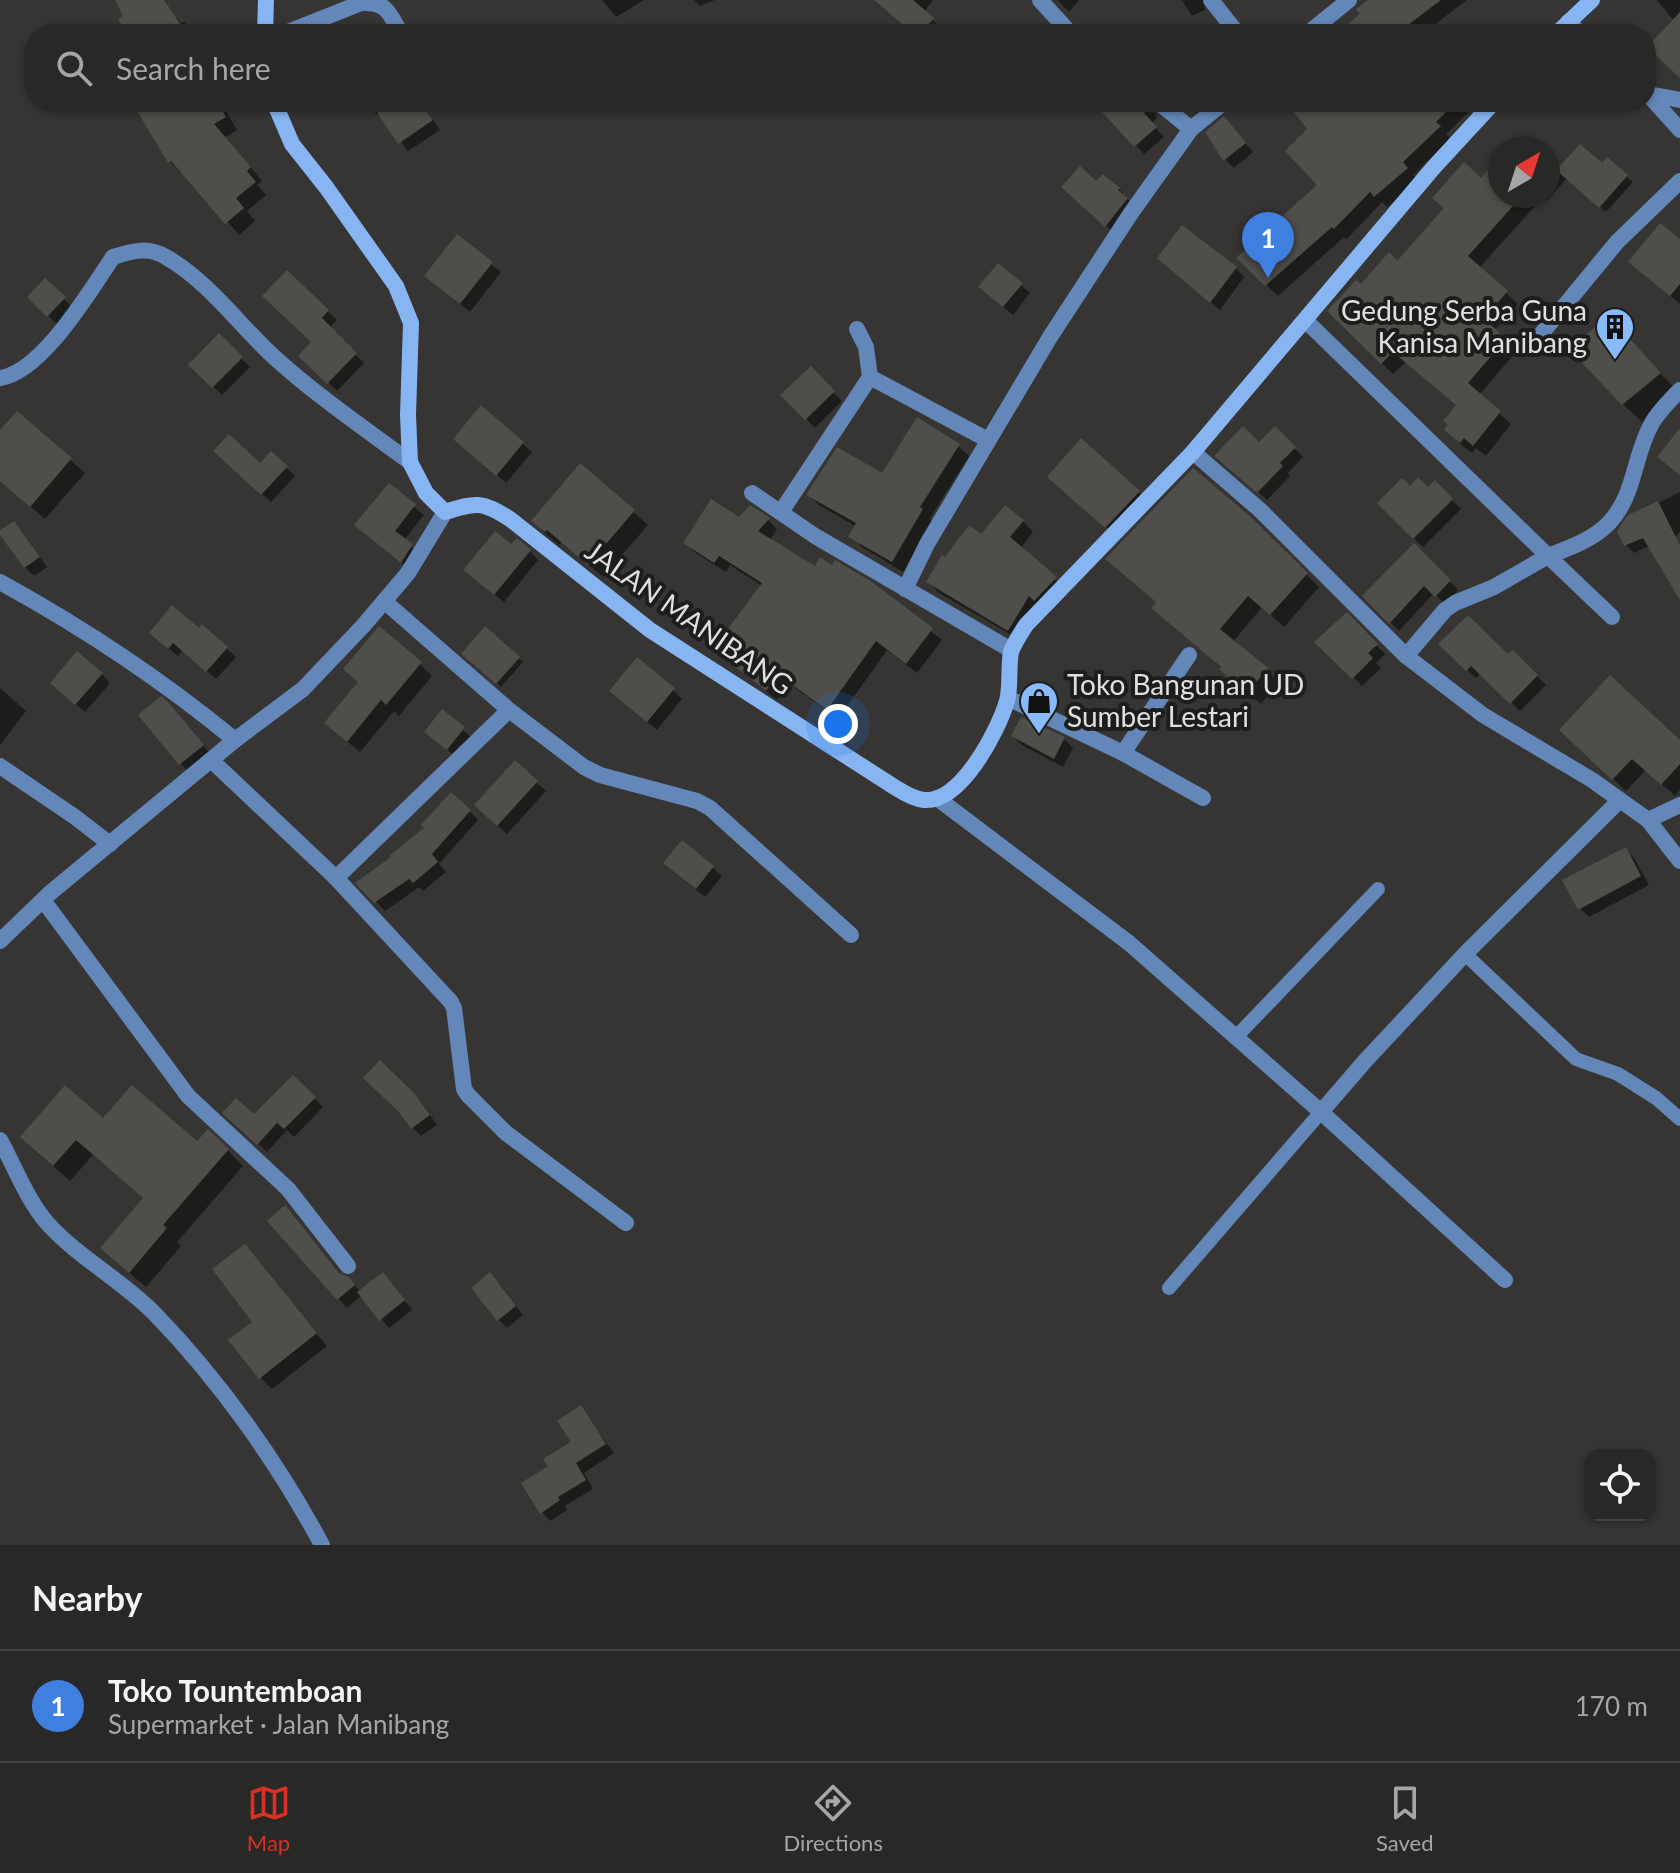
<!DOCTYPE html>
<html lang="en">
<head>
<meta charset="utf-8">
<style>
	body { margin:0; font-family:Lato,sans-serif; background:#30302e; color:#f1f3f6 }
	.controls { position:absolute; right:24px; bottom:24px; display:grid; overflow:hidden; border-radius:16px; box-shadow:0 2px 6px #0004 }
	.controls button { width:72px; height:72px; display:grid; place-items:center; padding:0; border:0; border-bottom:2px solid #444443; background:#282826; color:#f1f3f6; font:40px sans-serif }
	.compass { position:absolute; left:1488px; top:136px; width:72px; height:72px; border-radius:50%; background:#282826; box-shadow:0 2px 6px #0004; rotate:39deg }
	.you { position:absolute; left:838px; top:724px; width:28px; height:28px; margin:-20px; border:6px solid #fff; border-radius:50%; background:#1a73e8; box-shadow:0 0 0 12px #1a73e833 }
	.badge { display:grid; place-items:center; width:52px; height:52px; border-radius:50%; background:#d93025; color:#fff; font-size:26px; font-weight:700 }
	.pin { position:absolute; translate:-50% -66px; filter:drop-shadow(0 2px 4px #0008) }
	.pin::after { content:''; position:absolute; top:42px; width:28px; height:24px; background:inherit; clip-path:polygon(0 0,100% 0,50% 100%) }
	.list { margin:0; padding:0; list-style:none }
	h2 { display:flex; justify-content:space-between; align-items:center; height:104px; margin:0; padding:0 32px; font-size:34px }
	h2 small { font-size:26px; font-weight:400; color:#a5a6a7 }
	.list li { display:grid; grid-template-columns:52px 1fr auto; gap:24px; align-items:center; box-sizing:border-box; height:112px; padding:0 32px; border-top:2px solid #444443 }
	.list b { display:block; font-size:30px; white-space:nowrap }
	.list p { margin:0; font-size:26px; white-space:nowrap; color:#a5a6a7 }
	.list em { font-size:26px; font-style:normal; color:#a5a6a7 }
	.icon { flex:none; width:44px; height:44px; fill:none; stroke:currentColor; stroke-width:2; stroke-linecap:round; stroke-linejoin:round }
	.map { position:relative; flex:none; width:1680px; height:1545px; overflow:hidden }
	.search { position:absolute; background:#282826; box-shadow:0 2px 6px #0004; left:24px; right:24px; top:24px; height:88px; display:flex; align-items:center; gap:20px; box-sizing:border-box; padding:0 28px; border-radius:32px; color:#a5a6a7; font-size:30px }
	.sheet { height:216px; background:#282826 }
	nav { display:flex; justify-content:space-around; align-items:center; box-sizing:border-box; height:112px; border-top:2px solid #444443; background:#282826; font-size:22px; color:#a5a6a7 }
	nav a { display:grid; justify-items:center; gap:4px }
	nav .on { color:#d93025 }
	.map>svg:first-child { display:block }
	.shadow { fill:#0007 }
	.building { fill:#4f4e4b }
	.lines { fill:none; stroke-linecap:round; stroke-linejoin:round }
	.lane { stroke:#6387b8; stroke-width:14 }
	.street { stroke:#6387b8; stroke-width:16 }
	.secondary { stroke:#87b5f2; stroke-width:16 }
	.labels { text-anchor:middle; stroke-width:8; stroke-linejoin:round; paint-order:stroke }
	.poi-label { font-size:28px; fill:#e1e0df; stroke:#1d1d1c; text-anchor:end }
	.street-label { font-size:28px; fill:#e1e0df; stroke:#1d1d1c }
</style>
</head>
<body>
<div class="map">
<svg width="1680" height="1545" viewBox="0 0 1680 1545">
	<rect width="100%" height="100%" fill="#363533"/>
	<g class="shadow">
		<path d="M117,0H159L181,23L184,22L196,34H131Z"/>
		<path d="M602,0H644L616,17Z"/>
		<path d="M694,0H715L700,6Z"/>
		<path d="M877,0H933L924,12L941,28L936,34H916Z"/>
		<path d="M1058,0H1079L1069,12Z"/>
		<path d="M1182,0H1204L1205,10L1192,16Z"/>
		<path d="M1371,0H1467L1422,34H1340L1363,15Z"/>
		<path d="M1657,0H1680V76L1674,21Z"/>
		<path d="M1122,25L1138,34H1105Z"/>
		<path d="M135,102H221L237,130L225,137L262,181L257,185L266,195L247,211L255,221L239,235L184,172L182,174L170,161Z"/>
		<path d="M366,102H421L440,130L408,151L380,113L377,115Z"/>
		<path d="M1114,102H1161L1155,109L1157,118L1151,123L1164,137L1144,154L1136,145Z"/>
		<path d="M1187,102H1215L1203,121Z"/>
		<path d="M1289,102H1479L1446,134L1451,139L1413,175L1418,180L1387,207L1382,202L1347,239L1344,237L1278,296L1239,258L1320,185L1310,129Z"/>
		<path d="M1232,128L1253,152L1234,168L1225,159Z"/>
		<path d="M1521,136L1534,148H1510Z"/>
		<path d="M1500,159V196H1544L1479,268L1518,304L1494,331L1516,352L1479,395L1511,424L1486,456L1476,448L1472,453L1458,442V406L1406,362L1393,374L1329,311L1397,263Z"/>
		<path d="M1607,159L1633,182L1606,212L1567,178L1548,200L1544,196H1548V160L1559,170L1602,166Z"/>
		<path d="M1104,177L1119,189L1135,208L1115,234L1064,187L1096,184Z"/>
		<path d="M457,237L501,272L470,312L435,284Z"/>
		<path d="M1680,241V304L1640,271Z"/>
		<path d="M1236,268L1244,277L1220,310L1191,286Z"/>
		<path d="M287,272L337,320L329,328L364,363L337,391L301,355L313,342Z"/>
		<path d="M45,281L73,308L57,324L29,297Z"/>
		<path d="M1021,285L1030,293L1013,315L990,296Z"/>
		<path d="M219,336L250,367L222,395L191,365Z"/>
		<path d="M1627,337L1678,392L1642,422L1623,404Z"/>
		<path d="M811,369L842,401L815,428L783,395Z"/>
		<path d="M481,408L532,452L506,483L464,447Z"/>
		<path d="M17,413L85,473L45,519L0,480V434Z"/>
		<path d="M1275,429L1303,457L1288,473L1290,476L1267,500L1226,464L1259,445Z"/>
		<path d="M1081,441L1148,501L1115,535L1058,485Z"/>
		<path d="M958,446L969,456L930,518L932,521L903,572L862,547L851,536L857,527L819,505L808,494L882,476Z"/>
		<path d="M271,454L295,476L271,502L224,460L260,466Z"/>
		<path d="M580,466L648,525L603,577L562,542L559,545L547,535L534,521Z"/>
		<path d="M1435,483L1461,509L1423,547L1379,503L1410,489L1428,490Z"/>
		<path d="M390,486L424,515L404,540L420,555L411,570L365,534Z"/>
		<path d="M1680,492V532L1657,551L1651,545L1634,553L1626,545L1619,531L1630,517Z"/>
		<path d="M767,519L777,529L770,540L815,568L871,584L942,640L917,673L887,650L838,719L790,684L777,700L715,649L762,586L730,565L726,572L696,553L685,543L740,520Z"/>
		<path d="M1251,520L1319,587L1284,627L1262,607L1233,642L1279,682L1261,704L1234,682L1158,603Z"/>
		<path d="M1023,521L1033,532L1020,549L1066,589L1020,640L939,593L929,582L946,559L982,537Z"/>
		<path d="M22,532L47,567L34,576L25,567Z"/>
		<path d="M1414,546L1458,590L1445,604L1434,593L1399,631L1365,596Z"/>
		<path d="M530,551L538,560L504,602L475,579Z"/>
		<path d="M1347,615L1385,654L1376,663L1381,668L1362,686L1317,642Z"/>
		<path d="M203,627L236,657L216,679L183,650L178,656L160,641L199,630Z"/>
		<path d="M485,629L523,662L501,687L464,654Z"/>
		<path d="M1441,644L1508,657L1513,652L1546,685L1520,711L1481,673L1476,678Z"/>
		<path d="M420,664L432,676L399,716L394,711L360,752L339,735Z"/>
		<path d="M102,674L110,683L85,712L62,692Z"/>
		<path d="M0,688L26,711L0,745Z"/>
		<path d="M673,690L682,699L657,730L621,700Z"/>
		<path d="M442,712L472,738L457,758L426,732Z"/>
		<path d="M177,713L211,755L189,772L181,764Z"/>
		<path d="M1013,736L1064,739L1073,748L1063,767L1022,745Z"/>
		<path d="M1574,742H1680V790L1675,796L1646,770L1626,791Z"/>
		<path d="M515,763L546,791L507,834L485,814Z"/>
		<path d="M470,811L478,820L439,864L446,872L423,891L419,887L385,911L358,883Z"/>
		<path d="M683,843L722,876L705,897L675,872Z"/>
		<path d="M1626,850L1634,858L1649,885L1589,917L1580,908Z"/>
		<path d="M380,1063L422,1104L437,1125L421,1136L413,1128Z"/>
		<path d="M293,1078L323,1107L294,1137L287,1130L267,1152L225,1113L254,1117Z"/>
		<path d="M104,1121L227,1150L243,1166L177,1242L181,1246L146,1287L119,1264L145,1199L93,1155L70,1181L38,1153Z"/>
		<path d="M285,1207L341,1275L348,1279L361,1292L391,1284L412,1310L389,1328L362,1295L347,1308L270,1221Z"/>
		<path d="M245,1247L327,1346L272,1389L260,1377Z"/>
		<path d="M499,1284L523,1315L507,1328L498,1319Z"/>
		<path d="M580,1408L614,1453L584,1473L593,1489L565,1506L567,1510L550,1521L542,1512L550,1467L574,1443Z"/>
	</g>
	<g class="building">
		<path d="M115,0H164L187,34H128L118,19L123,16Z"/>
		<path d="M874,0H913L934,18L920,34H914Z"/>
		<path d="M1368,0H1441L1396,34H1336L1360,14L1356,9Z"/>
		<path d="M1680,12V78L1647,47Z"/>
		<path d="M132,102H217L226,117L214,124L251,167L247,171L256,182L236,198L244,208L225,224L171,161L168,163Z"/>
		<path d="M370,102H420L433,120L398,144Z"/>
		<path d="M1093,102H1147L1149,108L1144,113L1157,127L1134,147Z"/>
		<path d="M1286,102H1456L1436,122L1441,126L1403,162L1408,168L1374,197L1370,192L1334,229L1332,227L1265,286L1236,258L1317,185L1285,151L1307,129Z"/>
		<path d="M1224,116L1246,143L1223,161L1205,132Z"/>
		<path d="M1580,144L1602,163L1607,157L1628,175L1599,208L1556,170Z"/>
		<path d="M1500,156V196L1513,206L1468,256L1508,291L1484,318L1506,339L1468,383L1501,411L1473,446L1464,438L1460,443L1444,430L1448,425L1443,421L1456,405L1393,352L1381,364L1327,311L1356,280L1361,284L1389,252L1397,261L1444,208L1432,198L1464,162L1481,178Z"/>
		<path d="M1080,166L1096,181L1103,174L1120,188L1118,190L1128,198L1105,227L1061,187Z"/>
		<path d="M1660,223L1680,239V284L1670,296L1628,262Z"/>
		<path d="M1182,225L1237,267L1210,303L1157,258Z"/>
		<path d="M457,234L493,262L460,304L424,276Z"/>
		<path d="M998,263L1023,283L1003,307L978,287Z"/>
		<path d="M287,270L329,310L322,318L357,353L327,384L298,356L311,342L262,296Z"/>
		<path d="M45,278L66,297L47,317L27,297Z"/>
		<path d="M1609,316L1661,373L1622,405L1569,349Z"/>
		<path d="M219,333L243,357L212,388L188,365Z"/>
		<path d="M811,366L835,391L805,420L780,395Z"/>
		<path d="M481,405L524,442L496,476L453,439Z"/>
		<path d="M17,411L72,458L30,507L0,481V430Z"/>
		<path d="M917,417L960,444L920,507L923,509L892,562L848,537L856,523L806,495L837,447L882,473Z"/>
		<path d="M1243,426L1259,442L1275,426L1296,447L1280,463L1283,466L1257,493L1214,456Z"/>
		<path d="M1680,428V475L1657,457Z"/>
		<path d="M229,434L260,463L271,451L288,466L261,495L213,451Z"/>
		<path d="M1081,438L1140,491L1105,528L1047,477Z"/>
		<path d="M580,463L635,510L588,565L547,530L545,532L531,521Z"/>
		<path d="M1193,468L1252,518L1308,573L1270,615L1248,596L1220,629L1268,668L1247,693L1219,669L1221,667L1151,608L1156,602L1105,559Z"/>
		<path d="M1418,477L1428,487L1435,480L1453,499L1413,539L1377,503L1402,478L1410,486Z"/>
		<path d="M389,483L416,504L395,531L413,544L401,563L354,525Z"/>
		<path d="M711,499L739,517L750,505L770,518L758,531L815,566L820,557L832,565L835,560L872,582L933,628L906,664L876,641L827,710L779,675L766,691L713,649L762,583L719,556L714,563L683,543Z"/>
		<path d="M1658,501L1680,546V600L1643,538L1624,546L1617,531L1628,515Z"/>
		<path d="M1005,505L1024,520L1010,537L1057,577L1034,601L1029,596L1008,631L926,582L942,555L945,557L969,525L981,534Z"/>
		<path d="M14,521L40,557L24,568L0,535V530Z"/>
		<path d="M495,531L511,544L517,538L531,550L494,595L463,570Z"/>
		<path d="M1414,543L1451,580L1435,597L1424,586L1389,624L1362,596Z"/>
		<path d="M172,605L199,628L202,624L228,647L206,672L173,643L168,649L149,633Z"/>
		<path d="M1347,612L1378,644L1368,653L1373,658L1352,679L1314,642Z"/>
		<path d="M1468,615L1508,654L1513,650L1538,675L1510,704L1471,666L1466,671L1438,644Z"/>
		<path d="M379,626L422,662L386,705L381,700L347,742L324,723L358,682L343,669Z"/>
		<path d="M485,626L520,657L496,684L461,654Z"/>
		<path d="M77,651L103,673L75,705L50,683Z"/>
		<path d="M637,657L675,688L647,722L609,691Z"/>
		<path d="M1610,675L1680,740V764L1661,785L1632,759L1612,780L1559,730Z"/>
		<path d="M161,696L168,702L204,745L179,765L138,715Z"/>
		<path d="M442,709L465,727L447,750L424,732Z"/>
		<path d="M1021,717L1065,737L1054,759L1011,736Z"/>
		<path d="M515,760L538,781L497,826L474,805Z"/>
		<path d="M451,792L471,810L432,854L438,862L413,883L409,879L374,903L355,883L391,857L390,855L424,828L421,825Z"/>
		<path d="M682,840L714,866L696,889L663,863Z"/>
		<path d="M1626,847L1641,876L1578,910L1562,880Z"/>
		<path d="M380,1060L414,1093L430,1115L411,1129L399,1112L363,1078Z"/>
		<path d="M293,1075L316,1097L284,1129L277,1123L257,1145L222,1113L236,1098L254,1114Z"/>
		<path d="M65,1085L103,1118L132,1085L197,1141L208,1129L229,1149L163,1225L167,1228L129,1273L100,1248L143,1198L76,1140L53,1166L20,1137Z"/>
		<path d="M285,1205L339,1273L349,1277L355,1285L337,1300L267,1221Z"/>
		<path d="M245,1244L317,1333L259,1379L228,1340L252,1322L212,1269Z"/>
		<path d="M383,1272L405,1300L379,1321L357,1292Z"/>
		<path d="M490,1272L516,1306L497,1321L471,1288Z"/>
		<path d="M581,1405L606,1444L576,1463L586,1480L558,1497L560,1500L540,1514L521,1483L548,1466L543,1459L571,1442L557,1421Z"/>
	</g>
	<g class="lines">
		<g class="lane">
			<path d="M1465,954L1576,1059L1618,1074L1656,1098L1680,1119"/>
			<path d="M1235,1038L1378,889"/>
			<path d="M1169,1288L1321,1112"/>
		</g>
		<g class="street">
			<path d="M1040,0L1071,34"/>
			<path d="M1211,0L1238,34"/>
			<path d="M1568,22L1581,34"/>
			<path d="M283,34L361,3C388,2 389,13 401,34"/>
			<path d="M1307,34L1349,0"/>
			<path d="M1646,92L1680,130"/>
			<path d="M1648,94L1680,100"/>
			<path d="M1158,102L1191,129"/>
			<path d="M857,329L866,347L870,377L988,440"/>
			<path d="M1542,333L1617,242L1680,181"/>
			<path d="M0,378C42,372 90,291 113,257C132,251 148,246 166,257C208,281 239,325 274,357C317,396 364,428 410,462"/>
			<path d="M1193,452L1260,510L1406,656L1445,610L1455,603L1494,587L1548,556L1305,320"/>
			<path d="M752,493L815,536L1011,650"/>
			<path d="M781,512L870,377"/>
			<path d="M0,582C84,628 161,679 235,740"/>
			<path d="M905,589L927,544L1050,337L1131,213L1191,129L1224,102"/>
			<path d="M384,601L509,710L584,767L600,775L697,801L710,808L851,935"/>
			<path d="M1612,617L1548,556C1569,548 1592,540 1608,524C1636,495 1633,456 1652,423C1659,411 1670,400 1680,390"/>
			<path d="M1406,656L1483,715L1592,780L1648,820L1680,805"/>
			<path d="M1008,698L1123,753L1203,798"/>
			<path d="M1123,753L1189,655"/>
			<path d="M211,760L336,878L451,1002L454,1008L464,1089L468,1095L506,1133L626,1223"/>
			<path d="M0,766L75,817L110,844"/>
			<path d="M937,798L1129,943L1321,1112L1505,1280"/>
			<path d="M1648,820L1680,861"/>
			<path d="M336,878L509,710"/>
			<path d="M43,900L188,1096L288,1189L348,1266"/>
			<path d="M0,941L50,893L235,740L303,689L363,626L408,573L445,512"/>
			<path d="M1321,1112L1365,1061L1465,954L1620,800"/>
			<path d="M0,1140C15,1167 27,1200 48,1224C79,1258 123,1281 155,1314C220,1381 278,1463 322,1545"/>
		</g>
		<g class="secondary">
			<path d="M265,34L266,0"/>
			<path d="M1556,34L1592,0"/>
			<path d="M274,102L292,144L326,187L396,286L411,323L408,415L410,462L426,493L445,512C476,502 482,501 510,519L650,630L896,788C904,793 914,799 924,800C961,803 998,731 1007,701C1011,686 1008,668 1011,652C1014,643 1021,633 1026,625L1193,452L1434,167L1494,102"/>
		</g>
	</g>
	<defs>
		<g id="building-pin" transform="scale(2)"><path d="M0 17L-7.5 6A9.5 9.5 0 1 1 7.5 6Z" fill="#89bafc" stroke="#1d1d1c"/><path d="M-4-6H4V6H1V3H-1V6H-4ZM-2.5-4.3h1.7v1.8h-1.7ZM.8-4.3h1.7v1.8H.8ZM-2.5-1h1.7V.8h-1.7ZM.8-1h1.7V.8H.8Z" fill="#111"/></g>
		<g id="shop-pin" transform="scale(2)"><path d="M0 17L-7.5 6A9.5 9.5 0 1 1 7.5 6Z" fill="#89bafc" stroke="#1d1d1c"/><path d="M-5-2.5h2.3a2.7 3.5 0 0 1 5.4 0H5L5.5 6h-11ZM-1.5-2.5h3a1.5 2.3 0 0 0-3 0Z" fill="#111"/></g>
	</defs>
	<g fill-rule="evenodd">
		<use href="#building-pin" x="1615" y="327"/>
		<use href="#shop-pin" x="1039" y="701"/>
	</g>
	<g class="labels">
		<g class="poi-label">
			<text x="1587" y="321">Gedung Serba Guna<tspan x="1587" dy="32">Kanisa Manibang</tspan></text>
			<text x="1067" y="695" text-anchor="start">Toko Bangunan UD<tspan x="1067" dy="32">Sumber Lestari</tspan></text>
		</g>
		<g class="street-label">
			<text transform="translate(689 618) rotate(35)" y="10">JALAN MANIBANG</text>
		</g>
	</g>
</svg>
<div class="controls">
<button><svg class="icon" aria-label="locate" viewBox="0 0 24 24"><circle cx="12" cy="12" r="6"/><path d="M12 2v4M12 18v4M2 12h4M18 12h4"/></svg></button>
</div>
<svg class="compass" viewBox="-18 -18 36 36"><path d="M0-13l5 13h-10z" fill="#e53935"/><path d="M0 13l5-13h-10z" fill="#a5a6a7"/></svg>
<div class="you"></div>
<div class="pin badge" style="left:1268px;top:278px;background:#3f7fe0">1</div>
<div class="search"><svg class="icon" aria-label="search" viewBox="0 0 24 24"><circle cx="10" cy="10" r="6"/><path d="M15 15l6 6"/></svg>Search here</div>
</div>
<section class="sheet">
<h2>Nearby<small></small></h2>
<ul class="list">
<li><span class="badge" style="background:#3f7fe0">1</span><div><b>Toko Tountemboan</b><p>Supermarket · Jalan Manibang</p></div><em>170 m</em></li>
</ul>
</section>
<nav>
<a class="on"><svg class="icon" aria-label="map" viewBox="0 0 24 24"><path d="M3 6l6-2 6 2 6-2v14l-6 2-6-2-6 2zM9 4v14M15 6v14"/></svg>Map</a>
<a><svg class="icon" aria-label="directions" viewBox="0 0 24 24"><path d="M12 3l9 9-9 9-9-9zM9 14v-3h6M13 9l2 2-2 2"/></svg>Directions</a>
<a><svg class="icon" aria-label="saved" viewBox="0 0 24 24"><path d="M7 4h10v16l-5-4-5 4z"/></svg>Saved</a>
</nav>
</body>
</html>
